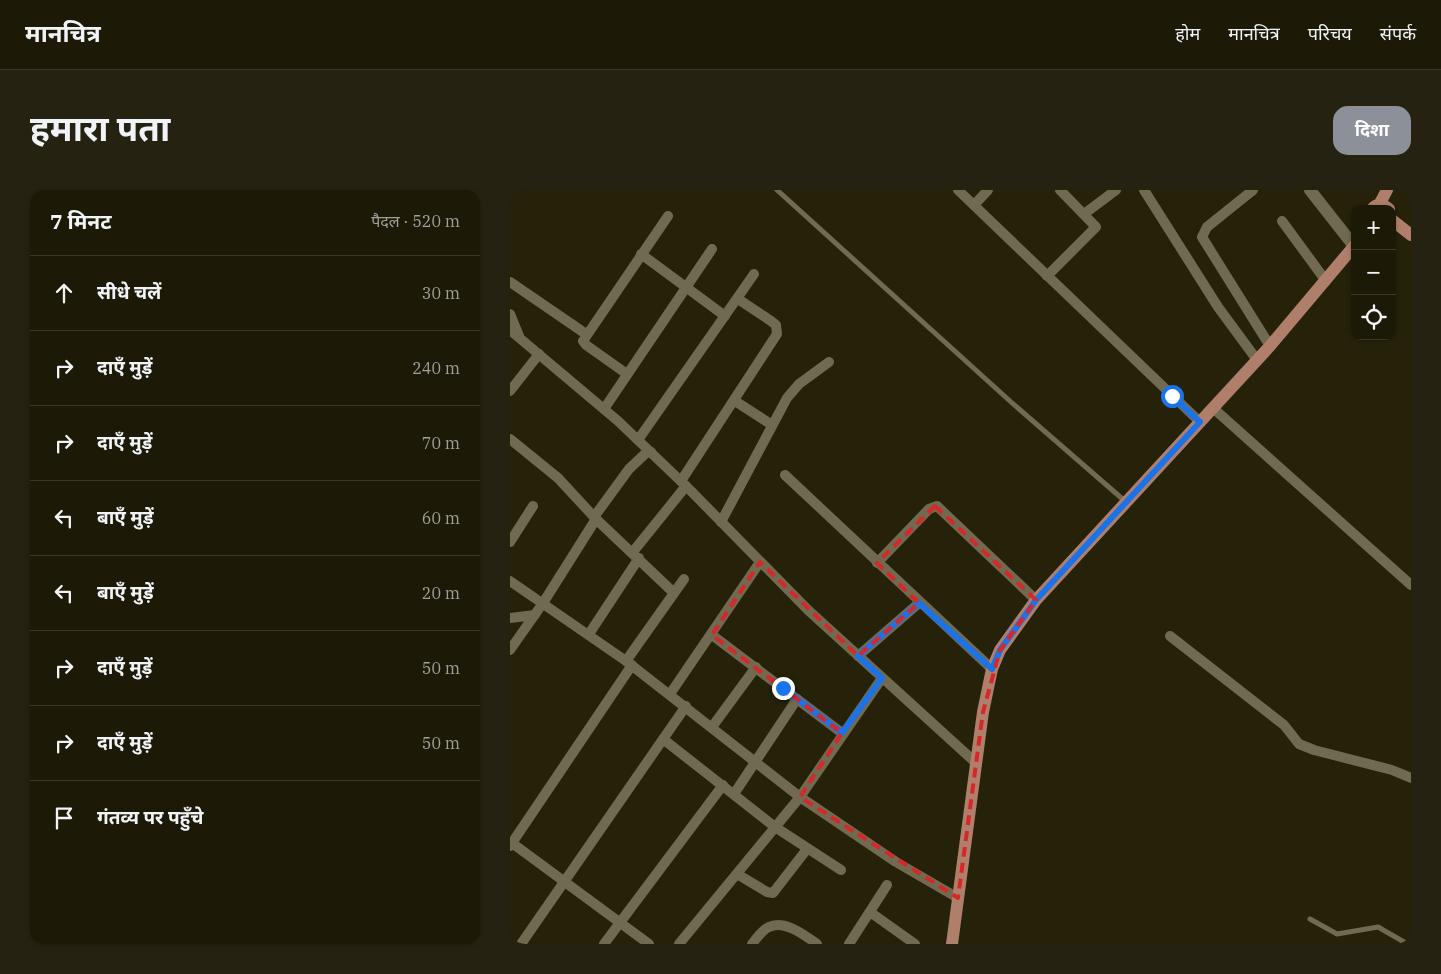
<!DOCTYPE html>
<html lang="hi">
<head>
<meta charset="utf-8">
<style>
	body { margin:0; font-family:"IBM Plex Serif","Noto Sans Devanagari",serif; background:#252211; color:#f1f3f6 }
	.controls { position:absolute; right:15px; top:15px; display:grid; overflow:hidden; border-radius:10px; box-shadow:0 1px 4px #0004 }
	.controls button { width:45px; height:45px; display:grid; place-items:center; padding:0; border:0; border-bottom:1px solid #3a3828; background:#1c1907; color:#f1f3f6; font:25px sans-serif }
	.stop { position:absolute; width:15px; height:15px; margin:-11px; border:4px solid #1a73e8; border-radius:50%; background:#fff }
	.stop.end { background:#1a73e8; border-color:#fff; box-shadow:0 1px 5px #0008 }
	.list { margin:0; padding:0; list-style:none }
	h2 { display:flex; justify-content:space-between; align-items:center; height:65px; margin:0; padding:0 20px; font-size:21px }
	h2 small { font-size:16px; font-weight:400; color:#a0a09b }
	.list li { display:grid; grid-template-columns:32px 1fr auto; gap:15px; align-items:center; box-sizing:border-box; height:75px; padding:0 20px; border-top:1px solid #3a3828 }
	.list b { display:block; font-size:19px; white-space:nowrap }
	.list em { font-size:16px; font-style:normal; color:#a0a09b }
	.icon { flex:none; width:28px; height:28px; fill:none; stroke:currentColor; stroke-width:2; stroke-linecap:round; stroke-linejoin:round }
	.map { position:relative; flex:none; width:901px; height:754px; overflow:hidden; border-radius:15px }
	header { display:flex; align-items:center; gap:30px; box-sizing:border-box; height:70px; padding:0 25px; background:#1c1907; border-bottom:1px solid #3a3828 }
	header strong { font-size:24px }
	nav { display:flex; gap:28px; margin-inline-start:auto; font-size:18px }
	.intro { display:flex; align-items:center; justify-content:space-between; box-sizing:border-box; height:120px; padding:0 30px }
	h1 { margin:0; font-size:35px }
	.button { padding:12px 22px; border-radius:15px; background:#8c9099; color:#fff; font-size:18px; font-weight:700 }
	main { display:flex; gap:30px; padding:0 30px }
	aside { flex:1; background:#1c1907; border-radius:15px; box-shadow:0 1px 4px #0004 }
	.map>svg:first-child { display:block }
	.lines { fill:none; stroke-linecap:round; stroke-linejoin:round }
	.service { stroke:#706a50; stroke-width:5 }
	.minor { stroke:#706a50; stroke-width:10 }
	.tertiary { stroke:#706a50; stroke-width:12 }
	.primary { stroke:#b07f6c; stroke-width:12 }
	.route { stroke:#1a73e8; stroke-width:6 }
	.marked { fill:none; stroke:#d62828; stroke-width:4; stroke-dasharray:10 6; stroke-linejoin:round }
</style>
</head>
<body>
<header>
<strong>मानचित्र</strong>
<nav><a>होम</a><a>मानचित्र</a><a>परिचय</a><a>संपर्क</a></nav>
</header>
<div class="intro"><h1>हमारा पता</h1><a class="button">दिशा</a></div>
<main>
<aside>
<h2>7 मिनट<small>पैदल · 520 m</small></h2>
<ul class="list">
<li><svg class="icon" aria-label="ahead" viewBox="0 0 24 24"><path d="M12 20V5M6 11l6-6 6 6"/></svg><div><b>सीधे चलें</b></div><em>30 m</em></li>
<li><svg class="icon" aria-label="right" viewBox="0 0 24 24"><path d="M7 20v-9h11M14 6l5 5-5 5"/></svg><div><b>दाएँ मुड़ें</b></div><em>240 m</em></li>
<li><svg class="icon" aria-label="right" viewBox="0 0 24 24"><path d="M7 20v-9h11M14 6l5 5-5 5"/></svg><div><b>दाएँ मुड़ें</b></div><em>70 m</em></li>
<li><svg class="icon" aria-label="left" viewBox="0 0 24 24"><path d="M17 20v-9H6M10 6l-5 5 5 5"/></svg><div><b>बाएँ मुड़ें</b></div><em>60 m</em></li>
<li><svg class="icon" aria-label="left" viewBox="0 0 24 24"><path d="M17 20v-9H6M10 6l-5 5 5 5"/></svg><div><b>बाएँ मुड़ें</b></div><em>20 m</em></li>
<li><svg class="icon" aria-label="right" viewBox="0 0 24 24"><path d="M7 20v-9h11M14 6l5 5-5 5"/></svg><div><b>दाएँ मुड़ें</b></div><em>50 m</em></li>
<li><svg class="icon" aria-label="right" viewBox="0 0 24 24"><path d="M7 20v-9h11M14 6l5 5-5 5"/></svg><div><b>दाएँ मुड़ें</b></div><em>50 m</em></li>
<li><svg class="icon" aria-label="arrive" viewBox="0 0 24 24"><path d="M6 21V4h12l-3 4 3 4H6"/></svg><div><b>गंतव्य पर पहुँचे</b></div></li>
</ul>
</aside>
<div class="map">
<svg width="901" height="754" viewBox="0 0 901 754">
	<rect width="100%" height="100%" fill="#262109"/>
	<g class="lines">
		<g class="service">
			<path d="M267,0L501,212L616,312"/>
			<path d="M800,729L827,744L868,737L894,752L901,753"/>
		</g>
		<g class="minor">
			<path d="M448,0L690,232"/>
			<path d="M634,0L708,117L747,170"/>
			<path d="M743,0L697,37L692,47L760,156"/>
			<path d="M464,15L478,0"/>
			<path d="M574,24L606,0"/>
			<path d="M772,31L816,91"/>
			<path d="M131,64L215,126"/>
			<path d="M537,86L586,37L550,0"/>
			<path d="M0,92L76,144"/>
			<path d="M0,124L9,146"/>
			<path d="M0,140L108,231L179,299L298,420L465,572"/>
			<path d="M117,184L76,155L73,151L158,26"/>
			<path d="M0,201L29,164"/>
			<path d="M225,211L262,235"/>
			<path d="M703,218L901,395"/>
			<path d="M94,219L202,59"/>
			<path d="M0,249L48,288L86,329L164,403"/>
			<path d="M128,250L244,84"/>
			<path d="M275,285L482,479"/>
			<path d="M171,291L267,144L266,135L261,131L228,109"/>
			<path d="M211,332L277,208L289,194L319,172"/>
			<path d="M0,352L23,316"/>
			<path d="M122,363L176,296"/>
			<path d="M367,373L419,319L427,316L526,410"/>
			<path d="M0,391L116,471L290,607L386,672L448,708"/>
			<path d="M0,428L25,425"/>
			<path d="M79,444L129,368"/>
			<path d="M202,445L332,543"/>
			<path d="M660,446L774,535L789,554L804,560L882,580L901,588"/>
			<path d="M0,460L33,413L86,329L84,327L119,279L136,263L141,262"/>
			<path d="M348,466L409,413"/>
			<path d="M116,471L174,389"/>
			<path d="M160,504L250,372"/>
			<path d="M202,537L246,477"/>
			<path d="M153,549L265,637L331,680"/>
			<path d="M224,604L287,509"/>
			<path d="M2,653L139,754"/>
			<path d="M0,656L122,475"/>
			<path d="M227,684L257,702L263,703L297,659"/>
			<path d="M360,722L405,754"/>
			<path d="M11,754L176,516"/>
			<path d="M94,754L213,595"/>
			<path d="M169,754L290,607L372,488"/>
			<path d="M242,754C247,748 252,740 259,737C274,729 296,746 307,754"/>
			<path d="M339,754L377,695"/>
		</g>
		<path class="tertiary" d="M800,0L844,56"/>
		<g class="primary">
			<path d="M869,15L877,0"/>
			<path d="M862,19C867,13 874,14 879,19"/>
			<path d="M882,30L901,45"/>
			<path d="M442,754L473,522L482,479L490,460L526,410L760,156L845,55"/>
		</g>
	</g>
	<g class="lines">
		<path class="route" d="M273,498L332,543L372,488L348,466L409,413L482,479L490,460L526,410L690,232L662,206"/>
	</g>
	<path class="marked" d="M425,316L526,410L490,460L473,522L448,708L290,607L332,543L202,445L250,372L348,466L409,413L367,373Z"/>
</svg>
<div class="controls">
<button>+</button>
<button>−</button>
<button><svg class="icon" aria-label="locate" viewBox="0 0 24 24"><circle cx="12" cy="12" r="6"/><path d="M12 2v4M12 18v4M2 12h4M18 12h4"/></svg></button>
</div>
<div class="stop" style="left:662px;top:206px"></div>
<div class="stop end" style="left:273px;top:498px"></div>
</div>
</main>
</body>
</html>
